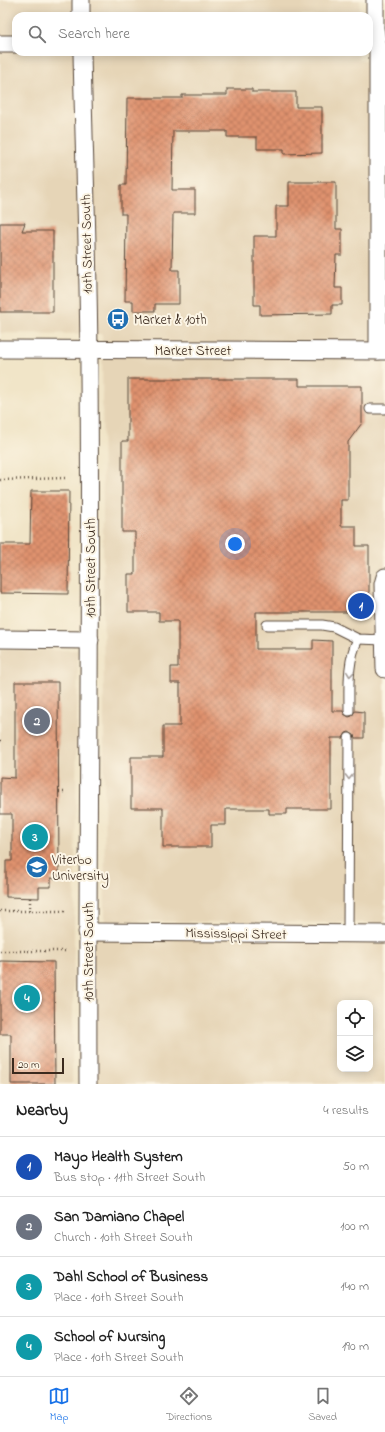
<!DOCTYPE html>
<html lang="en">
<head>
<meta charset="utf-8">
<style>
	body { margin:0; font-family:"Indie Flower",sans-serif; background:#f6f6f6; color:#222 }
	.controls { position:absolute; right:12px; bottom:12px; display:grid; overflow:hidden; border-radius:8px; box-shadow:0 2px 10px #0003 }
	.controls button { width:36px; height:36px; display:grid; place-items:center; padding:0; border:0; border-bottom:1px solid #e0e0e0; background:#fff; color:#222; font:20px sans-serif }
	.scale { position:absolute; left:12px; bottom:10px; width:52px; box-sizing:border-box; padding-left:4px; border:2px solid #3b2a1e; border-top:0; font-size:11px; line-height:14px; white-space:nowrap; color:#3b2a1e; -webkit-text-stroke:3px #fcf5e5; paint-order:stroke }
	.you { position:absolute; left:235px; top:544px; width:14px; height:14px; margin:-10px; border:3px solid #fff; border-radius:50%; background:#1a73e8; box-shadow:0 0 0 6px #1a73e833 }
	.badge { display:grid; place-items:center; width:26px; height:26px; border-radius:50%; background:#1a73e8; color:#fff; font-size:13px; font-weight:700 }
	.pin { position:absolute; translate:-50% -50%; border:2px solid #fff; box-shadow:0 1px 4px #0006 }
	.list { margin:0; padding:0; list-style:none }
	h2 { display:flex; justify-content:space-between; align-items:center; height:52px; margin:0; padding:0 16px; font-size:17px }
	h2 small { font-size:13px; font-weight:400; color:#767676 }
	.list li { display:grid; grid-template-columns:26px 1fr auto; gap:12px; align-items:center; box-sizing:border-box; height:60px; padding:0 16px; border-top:1px solid #e0e0e0 }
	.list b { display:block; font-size:15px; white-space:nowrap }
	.list p { margin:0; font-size:13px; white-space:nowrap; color:#767676 }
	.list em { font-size:13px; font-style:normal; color:#767676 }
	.icon { flex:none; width:22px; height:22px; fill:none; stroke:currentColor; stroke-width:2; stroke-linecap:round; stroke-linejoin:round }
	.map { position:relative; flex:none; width:385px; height:1084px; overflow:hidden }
	.search { position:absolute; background:#fff; box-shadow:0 2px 10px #0003; left:12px; right:12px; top:12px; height:44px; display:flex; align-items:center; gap:10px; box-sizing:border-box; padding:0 14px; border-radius:12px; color:#767676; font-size:15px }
	.sheet { height:292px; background:#fff }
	nav { display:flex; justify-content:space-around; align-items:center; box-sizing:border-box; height:56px; border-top:1px solid #e0e0e0; background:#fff; font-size:11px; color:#767676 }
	nav a { display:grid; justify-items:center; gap:2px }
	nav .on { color:#1a73e8 }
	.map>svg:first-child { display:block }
	.built { fill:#e6d5b7; fill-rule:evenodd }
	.building { fill:url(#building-cross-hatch) }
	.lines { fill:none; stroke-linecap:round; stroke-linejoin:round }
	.service-casing { stroke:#564638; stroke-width:11 }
	.minor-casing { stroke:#564638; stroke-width:19 }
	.path { stroke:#564638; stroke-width:2.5; stroke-dasharray:1 3; stroke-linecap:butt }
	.service { stroke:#fff; stroke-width:9 }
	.minor { stroke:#fff; stroke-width:17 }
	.oneway { stroke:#a79f9a }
	.labels { text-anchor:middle; stroke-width:4; stroke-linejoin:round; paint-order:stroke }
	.street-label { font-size:14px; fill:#3b2a1e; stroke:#fcf5e5 }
	.poi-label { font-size:14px; fill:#3b2a1e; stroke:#fcf5e5; text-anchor:start }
</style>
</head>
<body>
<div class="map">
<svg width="385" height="1084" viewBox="0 0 385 1084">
	<defs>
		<pattern id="building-cross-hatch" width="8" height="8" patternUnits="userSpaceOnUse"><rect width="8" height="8" fill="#df926e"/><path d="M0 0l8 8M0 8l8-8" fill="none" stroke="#b6775a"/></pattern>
	</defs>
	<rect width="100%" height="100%" fill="#fcf5e5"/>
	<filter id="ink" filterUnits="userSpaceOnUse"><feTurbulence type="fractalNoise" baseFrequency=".025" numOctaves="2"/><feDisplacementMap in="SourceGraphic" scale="8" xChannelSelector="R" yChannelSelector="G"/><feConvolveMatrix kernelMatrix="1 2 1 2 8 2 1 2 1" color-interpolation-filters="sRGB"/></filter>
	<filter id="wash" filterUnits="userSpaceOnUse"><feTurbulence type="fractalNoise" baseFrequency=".012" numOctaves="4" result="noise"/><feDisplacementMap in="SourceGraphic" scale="16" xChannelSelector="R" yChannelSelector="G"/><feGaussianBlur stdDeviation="0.9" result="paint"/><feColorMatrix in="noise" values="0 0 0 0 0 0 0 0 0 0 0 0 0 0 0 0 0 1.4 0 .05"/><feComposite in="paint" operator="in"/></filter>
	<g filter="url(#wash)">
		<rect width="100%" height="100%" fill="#f1e5c8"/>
		<g class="built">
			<path d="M0,0H360L359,16H16V52H358L359,60H385V923L105,921L102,334L0,333Z"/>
			<path d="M0,650H78L72,1084H0Z"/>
			<path d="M87,932L385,934V1084H88ZM340,1003H370V1069H340Z"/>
		</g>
		<g id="blocks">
			<g class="building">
				<path d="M227,89H252V92H296V107H322V153L284,154V149H257V137H227V131H173L172,190H195V213H173L172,270H179V304H155V311H133V301H125L126,214H121V185H126L127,98H182V95H227Z"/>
				<path d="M289,182H336V229H342V255H336L335,288H342V305H332V314L260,315V305H254V236H276V206H289Z"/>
				<path d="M0,223H25L22,231H53V312H0Z"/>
				<path d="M128,379H299V386H362V423L348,442V500H341V526H356V546H369V612H256V649H313V640L332,641V711H343L344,714L349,717L352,716L355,711L364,712V738H355L354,735L349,732L346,733L343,738H331V809H287V814H269V809H226V825H211V847H163V808H131V757H163V726H180V683H171V667H178V621H159V612H128V574H135V532H122V441H128Z"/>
				<path d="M31,491H69L68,594L0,593V544H30Z"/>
				<path d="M15,682H58L59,879L51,878V887H39V898L6,897V861H12V814H0V777L15,778Z"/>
				<path d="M0,961L54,962L55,1084H11V1034H0Z"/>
			</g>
		</g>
	</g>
	<g filter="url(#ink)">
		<use href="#blocks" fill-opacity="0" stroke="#564638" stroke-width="1"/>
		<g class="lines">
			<g class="service-casing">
				<g id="service">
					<path d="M370,409H385"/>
					<path d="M267,625H322L334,627L358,639L384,640"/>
					<path d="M349,711C349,687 347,661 358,639"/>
					<path d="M348,934L349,738"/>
				</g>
			</g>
			<g class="minor-casing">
				<g id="minor">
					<path d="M81,0V16"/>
					<path d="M375,0V28L378,48V351"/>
					<path d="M0,44H16"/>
					<path d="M82,52C84,159 89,266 89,373C91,610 87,847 88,1084"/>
					<path d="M0,349L385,351"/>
					<path d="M385,577L383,584L385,669"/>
					<path d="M0,639L90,640"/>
					<path d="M87,932L385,934"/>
				</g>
			</g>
			<g class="path">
				<path d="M0,480L65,478"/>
				<path d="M0,741H3"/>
				<path d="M59,792H67"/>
				<path d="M30,898V911"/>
				<path d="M0,911H67"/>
				<path d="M0,951H67"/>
			</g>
			<use href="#service" class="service"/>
			<use href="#minor" class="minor"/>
		</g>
		<defs><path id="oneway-chevron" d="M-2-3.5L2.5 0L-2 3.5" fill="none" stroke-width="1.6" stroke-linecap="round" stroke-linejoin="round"/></defs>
		<g class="oneway">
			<use href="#oneway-chevron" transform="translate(350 674) rotate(96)"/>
			<use href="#oneway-chevron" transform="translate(349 777) rotate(91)"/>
		</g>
	</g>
	<defs>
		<g id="bus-disc" transform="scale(1.15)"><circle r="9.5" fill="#1f6fb2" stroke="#fcf5e5"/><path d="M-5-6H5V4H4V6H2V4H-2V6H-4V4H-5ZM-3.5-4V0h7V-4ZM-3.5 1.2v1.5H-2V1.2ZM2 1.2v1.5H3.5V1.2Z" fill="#fff"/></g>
		<g id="university-disc" transform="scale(1.15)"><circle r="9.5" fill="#1f6fb2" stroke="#fcf5e5"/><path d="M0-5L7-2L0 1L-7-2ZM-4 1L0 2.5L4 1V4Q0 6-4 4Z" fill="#fff"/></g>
	</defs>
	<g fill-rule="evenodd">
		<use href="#bus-disc" x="118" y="319"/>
		<use href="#university-disc" x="37" y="867"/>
	</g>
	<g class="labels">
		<g class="street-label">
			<text transform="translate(86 244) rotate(-91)" y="5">10th Street South</text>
			<text x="193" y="355">Market Street</text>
			<text transform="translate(90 568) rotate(-90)" y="5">10th Street South</text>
			<text transform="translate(236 933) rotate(1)" y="5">Mississippi Street</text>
			<text transform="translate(88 952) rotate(-90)" y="5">10th Street South</text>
		</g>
		<g class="poi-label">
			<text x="134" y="324">Market &amp; 10th</text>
			<text x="52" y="864">Viterbo<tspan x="52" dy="16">University</tspan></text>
		</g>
	</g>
</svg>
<div class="controls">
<button><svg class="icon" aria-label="locate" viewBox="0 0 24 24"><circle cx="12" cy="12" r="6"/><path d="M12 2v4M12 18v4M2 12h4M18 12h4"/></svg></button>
<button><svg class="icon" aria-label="layers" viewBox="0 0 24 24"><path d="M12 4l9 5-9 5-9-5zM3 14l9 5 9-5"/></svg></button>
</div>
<div class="scale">20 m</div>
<div class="you"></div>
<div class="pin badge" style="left:361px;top:606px;background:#1a4fb4">1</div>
<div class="pin badge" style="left:37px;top:721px;background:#6b7280">2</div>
<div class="pin badge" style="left:35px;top:837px;background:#0f9aa8">3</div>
<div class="pin badge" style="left:27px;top:998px;background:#0f9aa8">4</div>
<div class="search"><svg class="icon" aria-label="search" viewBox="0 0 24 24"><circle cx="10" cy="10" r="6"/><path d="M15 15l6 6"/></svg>Search here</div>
</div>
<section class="sheet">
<h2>Nearby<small>4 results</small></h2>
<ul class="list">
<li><span class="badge" style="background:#1a4fb4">1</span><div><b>Mayo Health System</b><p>Bus stop · 11th Street South</p></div><em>50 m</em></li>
<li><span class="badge" style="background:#6b7280">2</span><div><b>San Damiano Chapel</b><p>Church · 10th Street South</p></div><em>100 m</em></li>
<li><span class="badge" style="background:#0f9aa8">3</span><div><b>Dahl School of Business</b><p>Place · 10th Street South</p></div><em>140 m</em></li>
<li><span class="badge" style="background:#0f9aa8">4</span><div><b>School of Nursing</b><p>Place · 10th Street South</p></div><em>190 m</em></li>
</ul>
</section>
<nav>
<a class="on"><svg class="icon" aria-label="map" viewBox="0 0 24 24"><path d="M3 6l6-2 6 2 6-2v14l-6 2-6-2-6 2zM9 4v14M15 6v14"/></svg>Map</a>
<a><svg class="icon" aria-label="directions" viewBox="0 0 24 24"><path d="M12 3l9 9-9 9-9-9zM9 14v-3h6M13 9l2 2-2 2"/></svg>Directions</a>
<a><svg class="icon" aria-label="saved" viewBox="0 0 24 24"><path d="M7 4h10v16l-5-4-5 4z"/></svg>Saved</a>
</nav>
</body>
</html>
